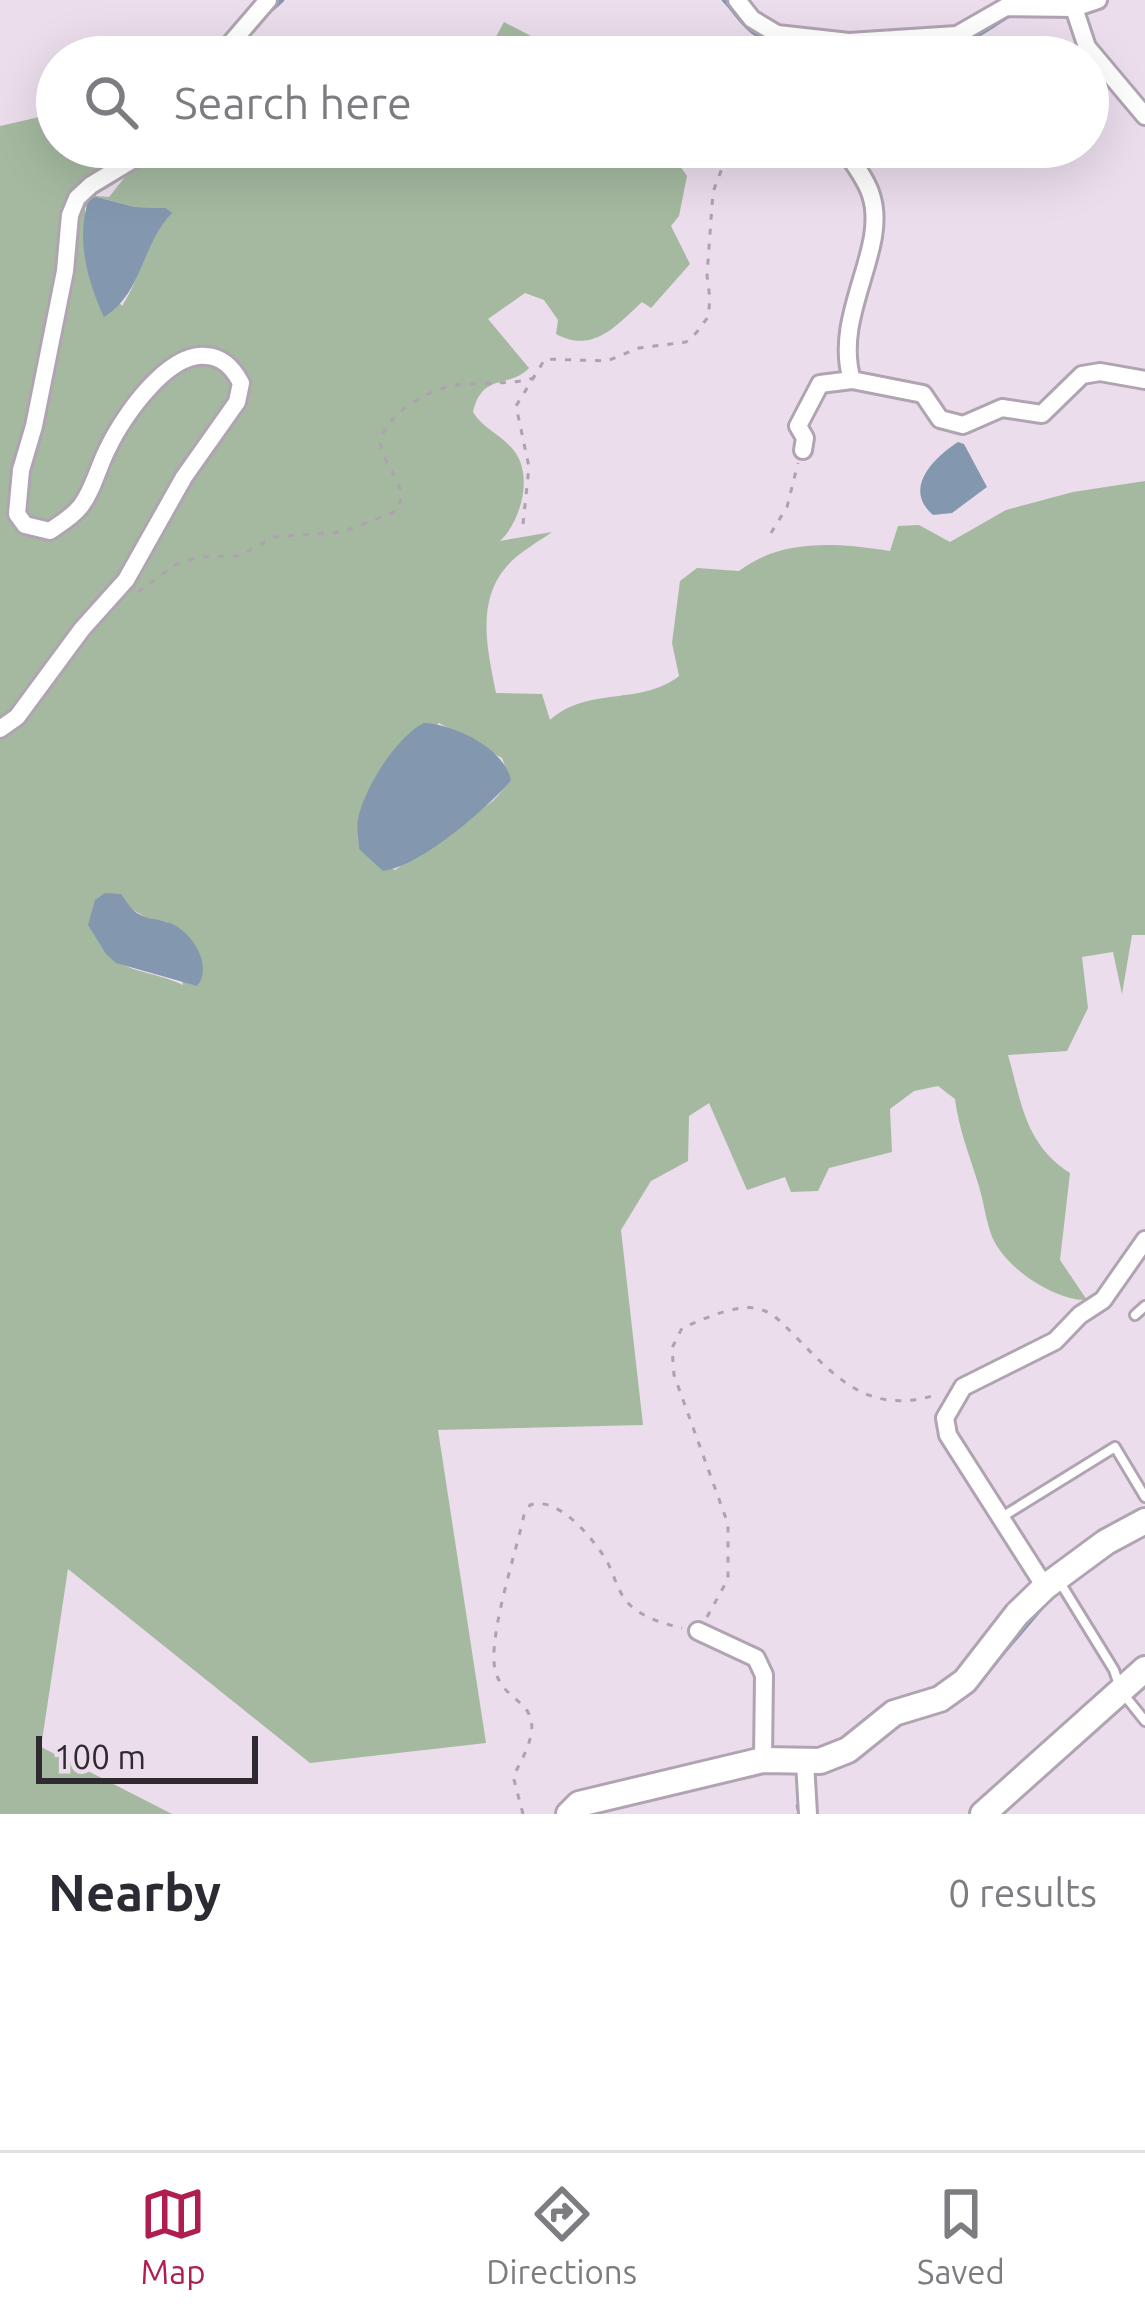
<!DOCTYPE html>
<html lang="en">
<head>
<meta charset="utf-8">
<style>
	body { margin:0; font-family:Ubuntu,sans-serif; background:#f2f2f3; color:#2b2b33 }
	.scale { position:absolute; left:36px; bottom:30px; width:222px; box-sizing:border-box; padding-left:12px; border:6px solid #2f2a30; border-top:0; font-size:33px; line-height:42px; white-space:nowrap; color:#2f2a30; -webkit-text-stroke:9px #ebddec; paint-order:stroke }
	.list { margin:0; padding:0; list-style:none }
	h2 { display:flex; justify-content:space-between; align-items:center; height:156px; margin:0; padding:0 48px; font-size:51px }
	h2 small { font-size:39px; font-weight:400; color:#7c7c81 }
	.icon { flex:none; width:66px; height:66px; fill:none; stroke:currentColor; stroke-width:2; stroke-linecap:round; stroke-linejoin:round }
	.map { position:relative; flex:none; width:1145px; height:1814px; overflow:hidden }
	.search { position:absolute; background:#fff; box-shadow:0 12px 48px #0002; left:36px; right:36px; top:36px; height:132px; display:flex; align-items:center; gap:30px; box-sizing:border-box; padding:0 42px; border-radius:66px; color:#7c7c81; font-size:45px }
	.sheet { height:336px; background:#fff }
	nav { display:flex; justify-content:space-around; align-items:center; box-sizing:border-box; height:168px; border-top:3px solid #e1e1e2; background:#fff; font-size:33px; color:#7c7c81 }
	nav a { display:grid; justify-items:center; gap:6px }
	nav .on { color:#af1e4f }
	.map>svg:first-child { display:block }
	.forest { fill:#a4b9a0; fill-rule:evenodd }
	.water { fill:#8398af }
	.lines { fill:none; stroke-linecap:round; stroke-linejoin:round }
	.stream { stroke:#8398af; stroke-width:4.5 }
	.service-casing { stroke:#b1a4b2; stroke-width:14 }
	.minor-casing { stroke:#b1a4b2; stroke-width:22 }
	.secondary-casing { stroke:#b1a4b2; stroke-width:30 }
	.path { stroke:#ada2ae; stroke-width:3; stroke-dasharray:6 9; stroke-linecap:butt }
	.service { stroke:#fff; stroke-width:8 }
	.minor { stroke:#fff; stroke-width:16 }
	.secondary { stroke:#fff; stroke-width:24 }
</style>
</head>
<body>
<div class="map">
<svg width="1145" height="1814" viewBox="0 0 1145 1814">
	<rect width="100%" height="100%" fill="#ebddec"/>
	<g class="forest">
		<path d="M504,22L552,47L560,57H485Z"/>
		<path d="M57,113V147H95L94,150L119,160L83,180L70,194L109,197L125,177L169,147H652L670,152L687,176L679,216L671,226L690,264L651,308L642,302C616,326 593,354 556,334L558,320L544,300L525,293L488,319L529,368C509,389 482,372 473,412C484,430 504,436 515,452C533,477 521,521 500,541L552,532C538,542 518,553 507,566C475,602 488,652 496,693L542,694L550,720C588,686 641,706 679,676L672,643L680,581L697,568L739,571C782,538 839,543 890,551L898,526L919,525L950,542L1006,510L1073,492L1145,481V935H1132L1122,994L1113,952L1082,957L1088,1008L1067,1051L1008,1055C1022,1104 1025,1144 1070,1173L1060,1260L1087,1300C1054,1301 1002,1266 991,1234C985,1217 983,1197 977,1180C968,1151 959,1129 955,1099L938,1086L914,1091L890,1109L892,1152L829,1168L818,1191L791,1192L785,1177L747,1190L709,1103L689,1116L688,1161L651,1181L621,1230L643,1425L438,1430L486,1743L310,1763L68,1569L41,1747L172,1814H0V126ZM98,197L135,207L166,208L171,213C146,240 142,275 122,306L85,257V208ZM439,723L502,758L511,781L493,801L395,870L359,849C356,780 389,759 439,723ZM133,910L147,918L168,922L183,985C151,969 117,975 98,940Z"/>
	</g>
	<g class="water">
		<path d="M97,197L135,207L166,208L172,213C141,245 143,293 104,317C88,283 75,237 89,199Z"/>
		<path d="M958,442L964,444L987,487L952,513L933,515C903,489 932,459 958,442Z"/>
		<path d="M424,723C454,724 506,749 511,781C486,809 420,867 383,871L359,849C359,840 356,828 358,819C364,788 397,736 424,723Z"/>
		<path d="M105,893L121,894C125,899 128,905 133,910C144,920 157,918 170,923C192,931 214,967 197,986L116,963L106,954L88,925L95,900Z"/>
	</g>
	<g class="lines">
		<g class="stream">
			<path d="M724,0C735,11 743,26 756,34C788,54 926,56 961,43C978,37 994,24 1010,15"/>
			<path d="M272,9L282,0"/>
			<path d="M987,1672L1042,1607"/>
			<path d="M856,1759L879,1740"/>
			<path d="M798,1806L800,1814"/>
		</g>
		<g class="service-casing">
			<g id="service">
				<path d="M1135,1315L1145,1306"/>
				<path d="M1002,1517L1115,1447L1145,1497"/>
				<path d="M1061,1584L1114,1670L1121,1691L1145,1721"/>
			</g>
		</g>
		<g class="minor-casing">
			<g id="minor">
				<path d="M737,0L752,19L777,34L849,42L957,35L1006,7L1074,8L1098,0"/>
				<path d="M1074,8L1087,47L1145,116"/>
				<path d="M219,57L268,0"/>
				<path d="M843,147C852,162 866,178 871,195C889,249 832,315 852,380L923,394L940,419L963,425L1002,408L1042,414L1082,375L1100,372L1145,380"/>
				<path d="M803,450L805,438L798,426L820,384L852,380"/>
				<path d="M0,729L17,717L82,629L126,580L184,477L237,402L241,383C233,368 223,357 206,356C168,352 123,416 108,448C98,467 93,491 80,507C72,517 60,524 50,531L25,525L17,514L21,470L34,426L65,271L70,215L77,198L91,185L154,147"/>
				<path d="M1045,1587L948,1435L945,1418L963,1387L1055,1341L1080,1315L1103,1300L1145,1240"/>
				<path d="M698,1631L756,1658L764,1675L763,1760"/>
				<path d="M805,1762L808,1814"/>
			</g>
		</g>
		<g class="secondary-casing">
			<g id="secondary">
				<path d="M569,1814L579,1804L763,1760L820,1761L848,1750L894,1713L940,1699L965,1681L1017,1614L1045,1587L1106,1542L1145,1521"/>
				<path d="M983,1814L1145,1669"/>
			</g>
		</g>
		<g class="path">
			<path d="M523,524L529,467L516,406L545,359L607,361L639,348L686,342L696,333L708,317L710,299L707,275L713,192L730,147"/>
			<path d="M771,533L787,507L798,463"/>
			<path d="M138,592L175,565L198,557L239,556L274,537L342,532L397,511C409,486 389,473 382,451C372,422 427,390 451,386C479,381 506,386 534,378"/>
			<path d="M707,1617L728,1579V1524L674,1375L672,1348L682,1328C702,1320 732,1305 755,1308C772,1311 781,1322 793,1334C839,1381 870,1416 939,1394"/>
			<path d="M523,1814L513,1776C563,1691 498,1714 494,1662C492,1624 515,1556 524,1515L530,1505C557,1496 588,1533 603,1555C614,1570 616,1592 630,1605C644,1618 664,1624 682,1628"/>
		</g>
		<use href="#service" class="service"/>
		<use href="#minor" class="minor"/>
		<use href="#secondary" class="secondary"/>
	</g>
</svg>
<div class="scale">100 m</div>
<div class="search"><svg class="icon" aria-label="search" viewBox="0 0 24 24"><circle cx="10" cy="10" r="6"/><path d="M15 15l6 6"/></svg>Search here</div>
</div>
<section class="sheet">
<h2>Nearby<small>0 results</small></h2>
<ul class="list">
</ul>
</section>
<nav>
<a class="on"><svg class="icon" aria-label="map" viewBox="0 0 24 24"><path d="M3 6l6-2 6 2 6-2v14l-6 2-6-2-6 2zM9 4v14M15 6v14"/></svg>Map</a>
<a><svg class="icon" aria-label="directions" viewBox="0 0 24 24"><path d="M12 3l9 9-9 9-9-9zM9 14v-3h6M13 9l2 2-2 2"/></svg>Directions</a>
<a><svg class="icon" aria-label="saved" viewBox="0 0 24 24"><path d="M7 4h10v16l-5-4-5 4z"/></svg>Saved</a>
</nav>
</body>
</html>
